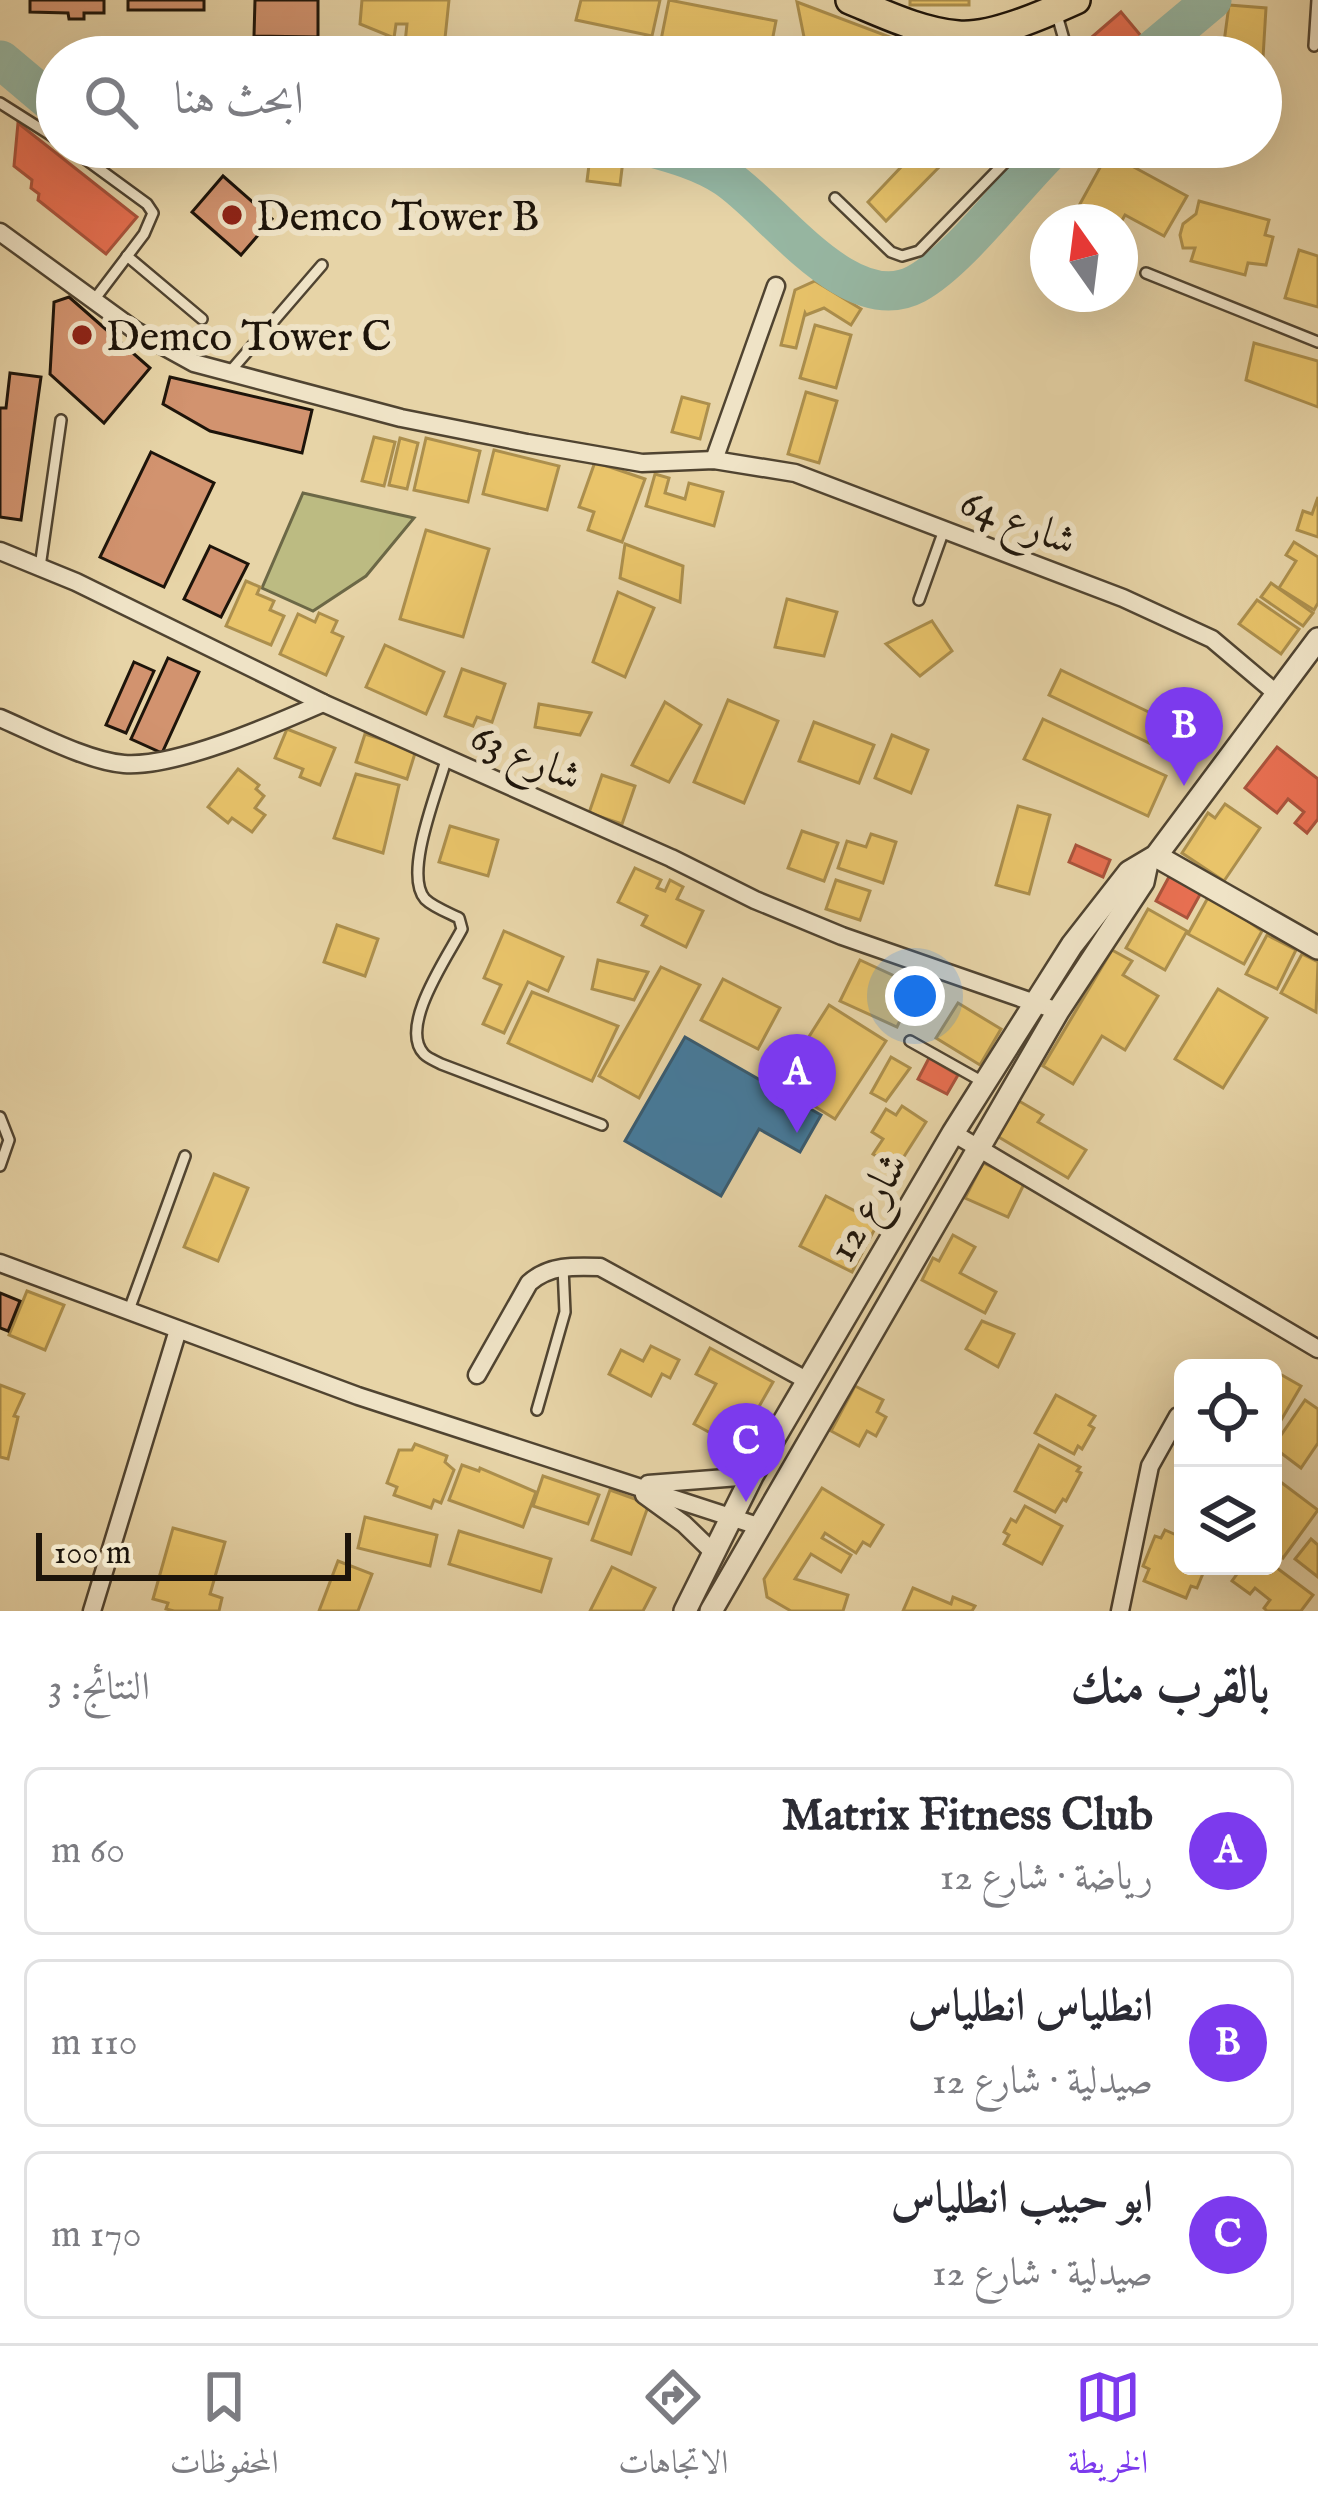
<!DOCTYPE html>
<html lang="ar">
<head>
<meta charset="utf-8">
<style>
	body { margin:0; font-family:"IM FELL English",Amiri,serif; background:#f2f2f3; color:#2b2b33; direction:rtl }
	.controls { position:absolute; right:36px; bottom:36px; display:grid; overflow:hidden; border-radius:18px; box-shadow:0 12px 48px #0002 }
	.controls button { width:108px; height:108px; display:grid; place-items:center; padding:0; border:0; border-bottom:3px solid #e1e1e2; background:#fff; color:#2b2b33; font:60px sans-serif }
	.compass { position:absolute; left:1030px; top:204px; width:108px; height:108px; border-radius:50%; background:#fff; box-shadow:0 12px 48px #0002; rotate:346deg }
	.scale { position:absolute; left:36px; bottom:30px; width:315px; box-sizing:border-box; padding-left:12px; border:6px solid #1d140a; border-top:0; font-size:33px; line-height:42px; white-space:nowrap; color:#1d140a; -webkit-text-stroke:9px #efe3c6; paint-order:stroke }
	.you { position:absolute; left:915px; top:996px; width:42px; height:42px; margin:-30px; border:9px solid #fff; border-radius:50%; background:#1a73e8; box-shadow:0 0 0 18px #1a73e833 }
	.badge { display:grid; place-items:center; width:78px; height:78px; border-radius:50%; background:#7c3aed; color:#fff; font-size:39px; font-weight:700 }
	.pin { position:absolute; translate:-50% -99px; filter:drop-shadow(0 3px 6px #0008) }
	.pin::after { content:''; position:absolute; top:63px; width:42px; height:36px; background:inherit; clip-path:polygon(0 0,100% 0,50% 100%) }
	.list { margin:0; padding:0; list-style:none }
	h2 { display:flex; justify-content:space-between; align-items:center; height:156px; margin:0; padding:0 48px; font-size:51px }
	h2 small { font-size:39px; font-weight:400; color:#7c7c81 }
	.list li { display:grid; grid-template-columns:78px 1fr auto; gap:36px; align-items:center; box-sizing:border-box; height:168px; margin:0 24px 24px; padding:0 24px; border:3px solid #e1e1e2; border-radius:18px }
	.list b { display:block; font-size:45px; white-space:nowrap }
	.list p { margin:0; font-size:39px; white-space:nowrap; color:#7c7c81 }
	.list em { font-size:39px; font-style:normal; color:#7c7c81 }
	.icon { flex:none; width:66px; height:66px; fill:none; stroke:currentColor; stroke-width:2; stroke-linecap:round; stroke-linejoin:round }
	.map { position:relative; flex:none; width:1318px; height:1611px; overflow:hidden; direction:ltr }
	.search { position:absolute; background:#fff; box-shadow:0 12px 48px #0002; left:36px; right:36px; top:36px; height:132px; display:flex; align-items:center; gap:30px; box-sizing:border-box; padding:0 42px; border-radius:66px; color:#7c7c81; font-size:45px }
	.sheet { height:732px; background:#fff }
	nav { display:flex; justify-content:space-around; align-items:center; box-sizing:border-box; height:168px; border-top:3px solid #e1e1e2; background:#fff; font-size:33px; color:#7c7c81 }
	nav a { display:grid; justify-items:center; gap:6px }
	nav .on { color:#7c3aed }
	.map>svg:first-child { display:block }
	.green { fill:#bcbb82; stroke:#6c6846; stroke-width:3 }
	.homes { fill:#e9c46a; stroke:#ac8f4d; stroke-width:3 }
	.shops { fill:#e76f51; stroke:#aa543c; stroke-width:3 }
	.public { fill:#457b9d; stroke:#395c71; stroke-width:3 }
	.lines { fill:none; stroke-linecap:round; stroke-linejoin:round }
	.river { stroke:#97b8a4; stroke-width:39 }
	.building { fill:#d2936f; stroke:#1d140a; stroke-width:3 }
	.service-casing { stroke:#504431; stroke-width:14 }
	.minor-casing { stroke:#504431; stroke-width:21 }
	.tertiary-casing { stroke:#504431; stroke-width:26 }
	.trunk-casing { stroke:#1d140a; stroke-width:32 }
	.service { stroke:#efe3c6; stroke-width:9 }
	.minor { stroke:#efe3c6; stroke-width:16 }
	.tertiary { stroke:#efe3c6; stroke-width:21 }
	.trunk { stroke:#e7d4a7; stroke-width:27 }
	.poi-dot { fill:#8f2418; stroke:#efe3c6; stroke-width:4.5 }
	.labels { text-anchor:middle; stroke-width:12; stroke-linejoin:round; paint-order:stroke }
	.poi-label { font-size:42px; fill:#1d140a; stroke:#efe3c6; text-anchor:start }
	.street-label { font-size:42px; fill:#1d140a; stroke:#efe3c6 }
</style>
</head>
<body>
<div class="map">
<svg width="1318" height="1611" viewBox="0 0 1318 1611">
	<rect width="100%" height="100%" fill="#e7d4a7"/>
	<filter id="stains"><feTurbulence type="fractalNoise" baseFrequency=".00167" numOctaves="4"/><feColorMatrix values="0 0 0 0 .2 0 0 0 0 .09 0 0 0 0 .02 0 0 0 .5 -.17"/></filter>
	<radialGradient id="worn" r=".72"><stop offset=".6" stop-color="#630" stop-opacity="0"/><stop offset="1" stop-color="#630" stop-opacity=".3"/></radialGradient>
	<path class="green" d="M303,493L414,518L366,576L313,611L262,588Z"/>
	<g class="homes">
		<path d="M362,0H449L444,48L405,43L407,24H396L394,38L360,24Z"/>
		<path d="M581,0H660L652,36L576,20Z"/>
		<path d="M669,0L776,21L769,57H745L661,40Z"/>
		<rect x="910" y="0" width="59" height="5"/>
		<path d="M797,2L890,37L912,52V57H825L822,43L806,47Z"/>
		<path d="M1229,5L1266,8L1262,74L1261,57H1222Z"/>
		<path d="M920,147H938L948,158L886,221L868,202Z"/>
		<path d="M591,149L624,152L620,185L587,181Z"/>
		<path d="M1108,153L1187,196L1164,236L1125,215L1120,224L1070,222Z"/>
		<path d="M1199,201L1269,220L1265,235L1273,237L1266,265L1248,263L1245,275L1191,261L1195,248H1183L1180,235L1183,224L1196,214Z"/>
		<path d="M1299,250L1318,256V307L1285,298Z"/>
		<path d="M815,281L861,309L851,325L824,308L806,315L805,313L796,348L781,345L795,290Z"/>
		<path d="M815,325L851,335L836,388L800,378Z"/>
		<path d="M1254,343L1318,361V407L1246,380Z"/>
		<path d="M806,392L837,401L819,463L788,454Z"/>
		<path d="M682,397L709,404L700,439L672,432Z"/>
		<path d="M374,437L395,442L384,486L362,481Z"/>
		<path d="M400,438L418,443L407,489L389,485Z"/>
		<path d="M426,438L480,451L468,502L414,490Z"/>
		<path d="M494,450L559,466L547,510L483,494Z"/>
		<path d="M595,462L645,479L622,542L588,530L594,512L579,507Z"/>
		<path d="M655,474L669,478L665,493L685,499L689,483L723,492L714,526L646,506Z"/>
		<path d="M1318,497V537L1297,530L1303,511L1312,514Z"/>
		<path d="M426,530L489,549L463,637L400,619Z"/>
		<path d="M1294,542L1318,557V603L1314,610L1279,588L1296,561L1286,555Z"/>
		<path d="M625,544L683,566L680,602L620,578Z"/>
		<path d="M246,581L260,587L257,594L274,601L270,610L284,616L271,645L226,626Z"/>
		<path d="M1271,583L1313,613L1303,626L1261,597Z"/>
		<path d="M618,592L654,608L625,677L593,662Z"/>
		<path d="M787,599L837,612L824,656L775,647Z"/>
		<path d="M1257,600L1299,629L1281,654L1239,624Z"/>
		<path d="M319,613L337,621L332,632L343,637L326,675L280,654L298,614L315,622Z"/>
		<path d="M932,621L952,651L920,676L886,644Z"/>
		<path d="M385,645L444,672L426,714L366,687Z"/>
		<path d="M462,669L505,684L492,722L477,717L473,726L445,716Z"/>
		<path d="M1061,670L1184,729L1172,754L1049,695Z"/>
		<path d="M728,700L778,721L744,803L694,782Z"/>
		<path d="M665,702L701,725L669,782L632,765Z"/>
		<path d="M539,704L591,713L580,735L535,727Z"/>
		<path d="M1043,719L1166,776L1148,816L1024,759Z"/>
		<path d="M814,722L874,745L859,783L799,761Z"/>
		<path d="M287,729L335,748L320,785L300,777L303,769L275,758Z"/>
		<path d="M365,734L416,750L407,779L356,762Z"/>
		<path d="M892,735L928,750L911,793L875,778Z"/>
		<path d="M238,769L259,785L256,789L264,796L255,808L265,815L252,832L232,818L228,823L208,807Z"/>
		<path d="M356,774L399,785L383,853L334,838Z"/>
		<path d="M602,775L635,786L622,824L589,813Z"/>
		<path d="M1225,804L1260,828L1224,881L1182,853L1208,813L1215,818Z"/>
		<path d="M1018,806L1050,815L1029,894L996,885Z"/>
		<path d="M450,826L498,840L488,876L439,862Z"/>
		<path d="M802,831L838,843L824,881L788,868Z"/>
		<path d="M871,834L896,842L883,883L838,868L847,841L866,847Z"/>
		<path d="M635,868L661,880L657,888L665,891L670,880L683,887L677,899L703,911L686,947L642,925L647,916L618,902Z"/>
		<path d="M836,880L870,891L860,920L826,909Z"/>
		<path d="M1210,894L1262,931L1244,964L1188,934Z"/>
		<path d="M1148,909L1187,931L1165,970L1126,948Z"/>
		<path d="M337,925L378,939L365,976L324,962Z"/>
		<path d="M504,931L563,957L548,991L528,982L504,1033L483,1024L501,985L484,978Z"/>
		<path d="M1267,935L1296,950L1277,989L1246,974Z"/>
		<path d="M1112,950L1132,961L1123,975L1158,996L1125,1050L1102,1036L1073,1084L1043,1066Z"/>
		<path d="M1302,954L1318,962L1316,1012L1281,993Z"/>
		<path d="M598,960L648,972L634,1000L592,989Z"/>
		<path d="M860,960L916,986L897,1027L840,1001Z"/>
		<path d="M661,967L700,985L639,1098L599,1076Z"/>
		<path d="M723,979L780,1008L758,1049L701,1020Z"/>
		<path d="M1218,989L1267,1018L1223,1088L1175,1059Z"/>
		<path d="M532,992L618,1026L592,1081L508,1043Z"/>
		<path d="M958,1003L1001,1029L980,1065L936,1038Z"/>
		<path d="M829,1005L886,1041L835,1119L779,1084Z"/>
		<path d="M891,1057L910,1068L886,1101L871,1093Z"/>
		<path d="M1019,1101L1043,1115L1038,1122L1086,1150L1068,1178L997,1136Z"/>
		<path d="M902,1106L926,1122L896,1169L873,1154L883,1139L872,1132L886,1109L896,1115Z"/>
		<path d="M983,1163L1025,1182L1008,1217L965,1198Z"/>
		<path d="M214,1174L248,1188L218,1261L184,1247Z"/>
		<path d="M826,1196L878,1223L852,1272L800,1246Z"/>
		<path d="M953,1235L975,1247L960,1273L996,1292L985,1313L922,1280L933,1258L939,1261Z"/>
		<path d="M27,1291L64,1305L45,1350L9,1335Z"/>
		<path d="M982,1321L1014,1334L998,1367L966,1349Z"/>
		<path d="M651,1346L679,1360L670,1378L662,1374L651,1396L609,1374L621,1350L643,1361Z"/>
		<path d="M710,1348L773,1382L736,1447L694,1424L716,1384L696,1374Z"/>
		<path d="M1273,1370L1301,1386L1273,1434Z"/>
		<path d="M0,1385L24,1394L14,1416L18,1417L8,1459L0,1457Z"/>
		<path d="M855,1386L883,1400L877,1412L886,1417L876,1436L867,1431L859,1446L831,1431Z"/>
		<path d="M1056,1395L1095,1416L1089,1425L1094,1428L1082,1449L1078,1446L1074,1454L1035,1433Z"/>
		<path d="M1305,1400L1318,1409V1443L1301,1468L1273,1447Z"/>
		<path d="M415,1444L447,1456L445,1462L454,1470L441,1503L434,1500L431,1508L394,1495L397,1487L387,1483L399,1450H412Z"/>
		<path d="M1039,1445L1080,1467L1077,1471L1081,1473L1066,1501L1063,1499L1055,1512L1015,1491Z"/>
		<path d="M462,1465L479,1471L480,1468L536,1492L523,1527L449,1500Z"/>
		<path d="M543,1476L599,1495L588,1524L533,1506Z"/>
		<path d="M1282,1483L1318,1510L1283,1558L1273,1550V1495Z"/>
		<path d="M822,1488L883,1525L870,1546L863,1542L856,1553L825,1533L822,1538L851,1555L841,1572L811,1554L795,1579L848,1595L843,1611H791L767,1597L764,1579Z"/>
		<path d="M610,1490L649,1504L631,1554L592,1540Z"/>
		<path d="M1025,1506L1062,1526L1042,1564L1004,1544L1009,1535L1004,1532L1011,1519L1016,1522Z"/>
		<path d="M365,1517L437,1535L430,1566L358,1548Z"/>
		<path d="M173,1528L225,1542L210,1594L222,1598L219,1611H174L166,1609L168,1603L153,1599Z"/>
		<path d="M1165,1530L1183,1538V1566H1206L1197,1588L1191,1586L1186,1598L1144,1581L1149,1569L1143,1566L1155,1536L1161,1538Z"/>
		<path d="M459,1531L551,1559L541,1592L449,1564Z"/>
		<path d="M1311,1539L1318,1545V1577L1295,1559Z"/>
		<path d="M338,1561L372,1574L358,1611H319Z"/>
		<path d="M1273,1565L1313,1595L1301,1611H1267L1264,1608L1270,1600L1255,1588L1250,1594L1232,1581L1237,1574L1227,1566Z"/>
		<path d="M612,1567L655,1588L643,1611H590Z"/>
		<path d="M913,1588L951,1604L953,1597L975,1606L972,1611H903Z"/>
	</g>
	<g class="shops">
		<path d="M1121,12L1147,43L1131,57H1097L1085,43Z"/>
		<path d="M18,123L137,217L106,254L38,200L39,194L31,188L32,180L14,166Z"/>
		<path d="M1277,747L1318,779V819L1307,833L1295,823L1304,812L1288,799L1277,813L1245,788Z"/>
		<path d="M1076,845L1110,860L1103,877L1069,862Z"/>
		<path d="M1171,873L1202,891L1187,918L1156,901Z"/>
		<path d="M929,1058L958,1075L947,1094L918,1079Z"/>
	</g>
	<path class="public" d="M685,1037L821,1115L800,1152L759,1129L721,1196L625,1141Z"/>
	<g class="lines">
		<g class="river">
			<path d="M1144,57L1212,0"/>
			<path d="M1,60L57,107"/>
			<path d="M648,147C674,154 702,162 725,177C772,207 849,320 916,284C959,261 1016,183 1054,147"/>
		</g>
	</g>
	<g class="building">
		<path d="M30,0H104V13H84V19H69L68,13L30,12Z"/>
		<rect x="128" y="0" width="76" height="10"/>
		<path d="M255,0H318V37L254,36Z"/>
		<path d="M223,176L272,219L241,255L192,212Z"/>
		<path d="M69,297L150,368L104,423L50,374L54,302Z"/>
		<path d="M10,373L41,377L21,520L0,517V408H6Z"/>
		<path d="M170,377L312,410L302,453L210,431L163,404Z"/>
		<path d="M151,452L214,483L164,587L100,557Z"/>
		<path d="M210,546L248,564L221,617L184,599Z"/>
		<path d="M168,658L199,672L162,753L131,739Z"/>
		<path d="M134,662L154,671L126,733L106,725Z"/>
		<path d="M0,1293L20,1301L8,1331L0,1328Z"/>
	</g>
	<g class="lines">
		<g class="service-casing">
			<g id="service">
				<path d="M1057,15L1069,57"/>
				<path d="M1314,46L1317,0"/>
				<path d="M0,103L57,139"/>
				<path d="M69,147L147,204L153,213L144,234L94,300"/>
				<path d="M835,198L891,252L902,256L919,251L1020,147"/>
				<path d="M127,256L202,319"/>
				<path d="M1146,273L1318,342"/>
				<path d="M228,374L322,265"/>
				<path d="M40,567L61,420"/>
				<path d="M919,600L944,530"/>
				<path d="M446,760C438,790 403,874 425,899C433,907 449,913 459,918L462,929C448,956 398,1027 424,1054C429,1059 436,1061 441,1064L602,1125"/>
				<path d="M910,1041L983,1082"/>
				<path d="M0,1117L9,1140L0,1166"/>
				<path d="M129,1310L185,1156"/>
				<path d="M537,1410L565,1312L563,1267"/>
			</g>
		</g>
		<g class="minor-casing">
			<g id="minor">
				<path d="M0,232L136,331L194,363L401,418L527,443L642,463L714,460L795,473L1123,598L1212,639L1277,694"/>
				<path d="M714,460L776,286"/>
				<path d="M0,551L76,582L323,703L671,858L755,900L842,936L1058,1011"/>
				<path d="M0,718C35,733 87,761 124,764C175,768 275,724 323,703"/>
				<path d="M953,1133L1318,1349"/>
				<path d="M0,1263L358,1396L758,1526"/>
				<path d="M477,1375L529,1283C549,1265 574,1266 600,1267L808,1381"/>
				<path d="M648,1484L752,1476"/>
				<path d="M644,1495L684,1524L713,1552"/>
				<path d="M92,1611L178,1330"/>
				<path d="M1120,1611L1150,1466L1178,1416"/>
			</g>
		</g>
		<g class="tertiary-casing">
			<g id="tertiary">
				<path d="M1156,856L1318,948"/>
				<path d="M685,1611L752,1476L953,1133L1072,945L1129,872L1156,856L1318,639"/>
				<path d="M711,1611L1058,1011L1143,882L1147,863"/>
			</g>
		</g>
		<g class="trunk-casing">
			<path id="trunk" d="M850,0C884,14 921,32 958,35C991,38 1045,14 1076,0"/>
		</g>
		<use href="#service" class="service"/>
		<use href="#minor" class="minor"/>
		<use href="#tertiary" class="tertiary"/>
		<use href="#trunk" class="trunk"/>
	</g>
	<g class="poi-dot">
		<circle cx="232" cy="215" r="12"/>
		<circle cx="82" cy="335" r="12"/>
	</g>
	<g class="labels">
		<g class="poi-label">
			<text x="256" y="230">Demco Tower B</text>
			<text x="106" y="350">Demco Tower C</text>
		</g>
		<g class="street-label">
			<text transform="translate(1019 520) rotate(21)" y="15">شارع 64</text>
			<text transform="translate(527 755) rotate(23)" y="15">شارع 63</text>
			<text transform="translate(866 1206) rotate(-60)" y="15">شارع 12</text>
		</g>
	</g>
	<rect width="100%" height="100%" filter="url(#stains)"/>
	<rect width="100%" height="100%" fill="url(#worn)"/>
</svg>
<div class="controls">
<button><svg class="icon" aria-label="locate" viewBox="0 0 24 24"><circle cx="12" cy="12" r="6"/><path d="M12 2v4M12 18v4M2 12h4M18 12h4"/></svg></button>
<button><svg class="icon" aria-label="layers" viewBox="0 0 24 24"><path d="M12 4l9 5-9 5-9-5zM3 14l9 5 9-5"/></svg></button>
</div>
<svg class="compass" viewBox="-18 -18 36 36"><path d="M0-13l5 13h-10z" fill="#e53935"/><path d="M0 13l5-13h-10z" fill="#7c7c81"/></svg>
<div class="scale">100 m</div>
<div class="you"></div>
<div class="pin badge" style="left:797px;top:1133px">A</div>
<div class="pin badge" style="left:1184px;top:786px">B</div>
<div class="pin badge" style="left:746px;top:1502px">C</div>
<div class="search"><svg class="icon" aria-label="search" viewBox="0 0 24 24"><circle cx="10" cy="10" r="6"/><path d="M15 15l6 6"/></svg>ابحث هنا</div>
</div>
<section class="sheet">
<h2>بالقرب منك<small>النتائج: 3</small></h2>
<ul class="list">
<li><span class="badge">A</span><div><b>Matrix Fitness Club</b><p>رياضة · شارع 12</p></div><em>60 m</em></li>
<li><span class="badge">B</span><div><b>انطلياس انطلياس</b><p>صيدلية · شارع 12</p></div><em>110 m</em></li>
<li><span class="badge">C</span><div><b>ابو حبيب انطلياس</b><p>صيدلية · شارع 12</p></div><em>170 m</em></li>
</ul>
</section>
<nav>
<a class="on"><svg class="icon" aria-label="map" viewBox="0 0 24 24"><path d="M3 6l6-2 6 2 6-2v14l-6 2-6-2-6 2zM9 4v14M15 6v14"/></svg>الخريطة</a>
<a><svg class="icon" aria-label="directions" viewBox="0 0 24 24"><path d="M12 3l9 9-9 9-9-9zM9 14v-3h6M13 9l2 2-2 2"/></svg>الاتجاهات</a>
<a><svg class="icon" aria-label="saved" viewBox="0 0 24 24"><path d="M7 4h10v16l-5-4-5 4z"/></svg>المحفوظات</a>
</nav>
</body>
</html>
